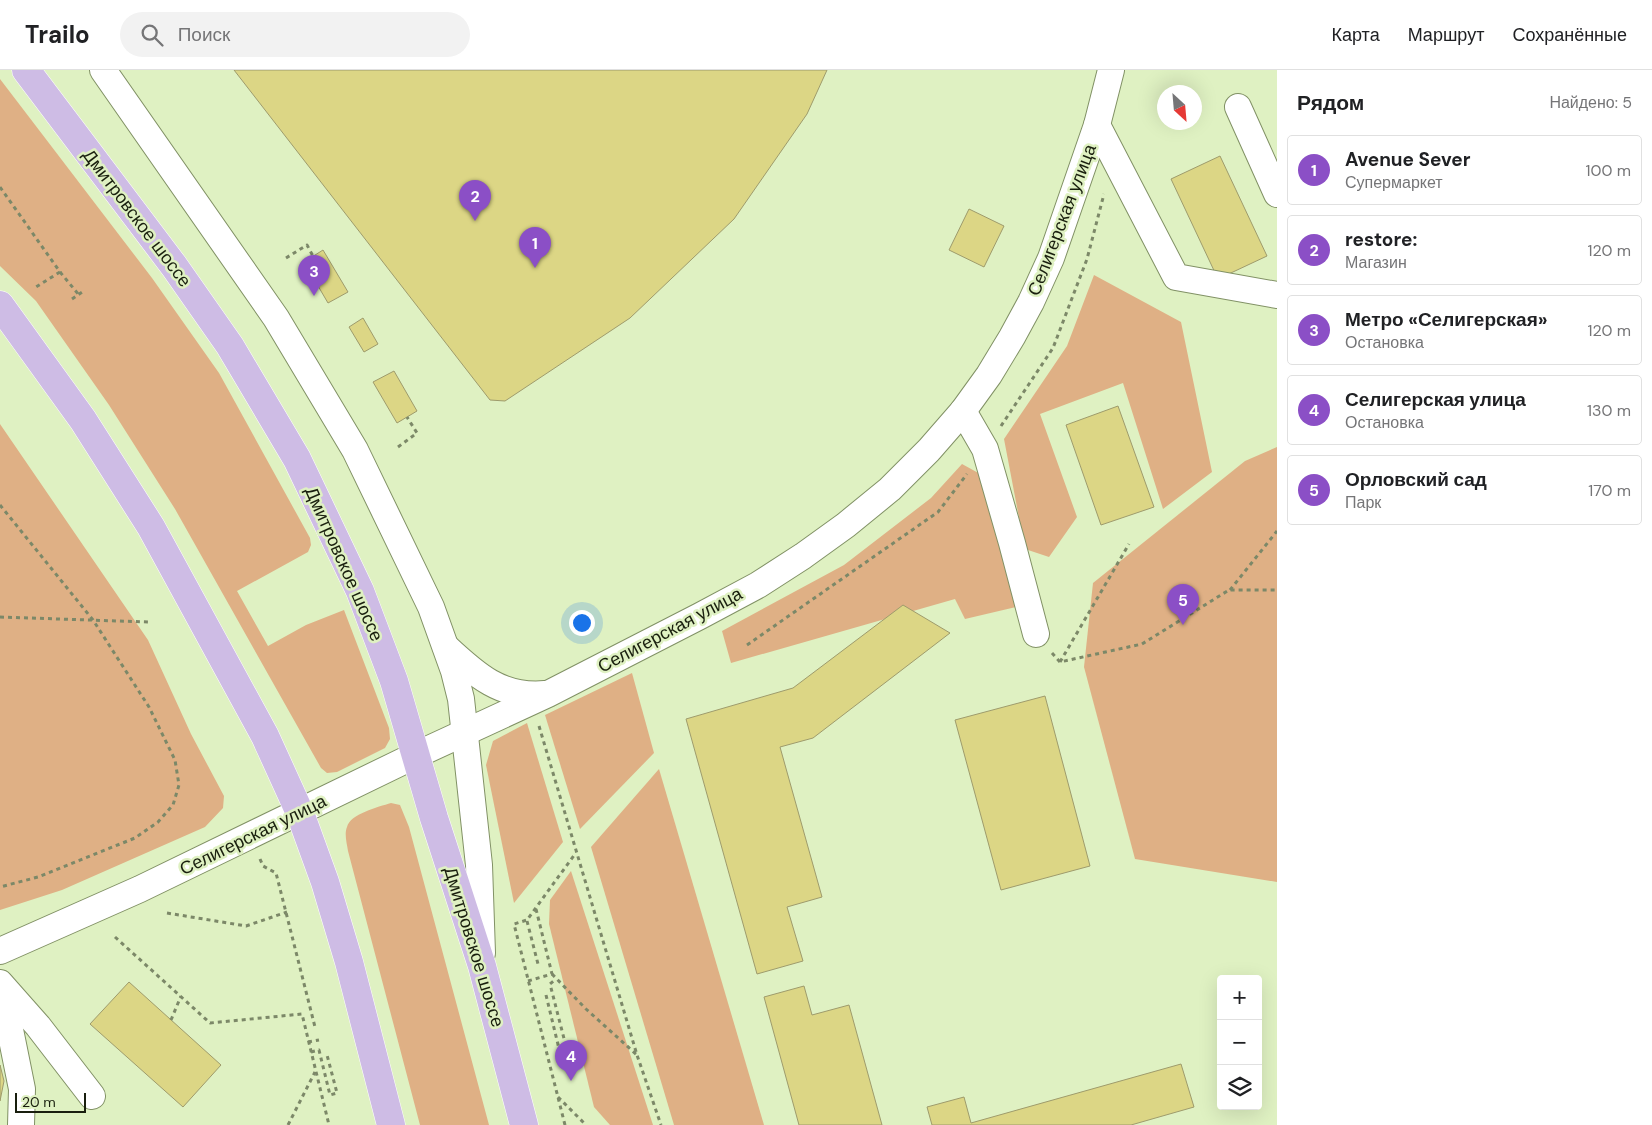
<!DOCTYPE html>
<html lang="ru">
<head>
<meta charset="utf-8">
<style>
	body { margin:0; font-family:"DM Sans",sans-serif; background:#f2f2f2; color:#202124 }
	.controls { position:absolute; right:15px; bottom:15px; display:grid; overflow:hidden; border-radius:5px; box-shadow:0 5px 20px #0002 }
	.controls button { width:45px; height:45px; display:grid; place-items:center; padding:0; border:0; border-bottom:1px solid #e0e0e0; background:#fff; color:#202124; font:25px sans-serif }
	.compass { position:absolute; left:1157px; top:15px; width:45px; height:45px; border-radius:50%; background:#fff; box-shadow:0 5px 20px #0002; rotate:154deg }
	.scale { position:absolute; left:15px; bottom:12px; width:71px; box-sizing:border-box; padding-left:5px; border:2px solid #191f0e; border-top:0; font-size:14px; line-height:18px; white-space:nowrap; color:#191f0e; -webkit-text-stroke:4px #dff1c2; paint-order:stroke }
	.you { position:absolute; left:581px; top:552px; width:18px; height:18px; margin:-12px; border:4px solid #fff; border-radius:50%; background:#1a73e8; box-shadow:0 0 0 8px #1a73e833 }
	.badge { display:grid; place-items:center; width:32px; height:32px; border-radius:50%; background:#8b4fc6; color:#fff; font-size:16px; font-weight:700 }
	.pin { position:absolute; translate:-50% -41px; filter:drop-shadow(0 1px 2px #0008) }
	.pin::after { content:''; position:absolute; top:26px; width:18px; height:15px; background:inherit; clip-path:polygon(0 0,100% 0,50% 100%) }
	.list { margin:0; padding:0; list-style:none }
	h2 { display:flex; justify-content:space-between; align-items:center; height:65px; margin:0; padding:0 20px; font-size:21px }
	h2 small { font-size:16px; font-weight:400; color:#757577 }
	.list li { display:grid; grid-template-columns:32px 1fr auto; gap:15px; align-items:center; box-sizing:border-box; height:70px; margin:0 10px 10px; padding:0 10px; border:1px solid #e0e0e0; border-radius:5px }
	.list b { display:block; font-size:19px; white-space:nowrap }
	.list p { margin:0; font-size:16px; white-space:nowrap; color:#757577 }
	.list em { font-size:16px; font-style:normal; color:#757577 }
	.icon { flex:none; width:28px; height:28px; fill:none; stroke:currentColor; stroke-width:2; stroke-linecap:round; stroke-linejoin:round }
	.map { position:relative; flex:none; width:1277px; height:1055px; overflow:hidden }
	header { display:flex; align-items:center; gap:30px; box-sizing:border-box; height:70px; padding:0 25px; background:#fff; border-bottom:1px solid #e0e0e0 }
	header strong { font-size:24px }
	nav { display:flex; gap:28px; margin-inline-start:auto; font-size:18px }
	.search { width:350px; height:45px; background:#f2f2f2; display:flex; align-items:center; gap:12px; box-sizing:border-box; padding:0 18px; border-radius:28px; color:#757577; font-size:19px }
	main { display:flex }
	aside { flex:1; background:#fff }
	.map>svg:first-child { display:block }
	.green { fill:#dfb085 }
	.building { fill:#dcd685; stroke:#9e9b6c }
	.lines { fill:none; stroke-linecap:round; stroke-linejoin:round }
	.minor-casing { stroke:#819165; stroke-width:28 }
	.major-casing { stroke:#fff; stroke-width:29 }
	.path { stroke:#7c8868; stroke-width:3; stroke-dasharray:4 4; stroke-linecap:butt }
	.minor { stroke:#fff; stroke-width:26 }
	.major { stroke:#cebce5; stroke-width:28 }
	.labels { text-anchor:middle; stroke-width:5; stroke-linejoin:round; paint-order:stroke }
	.street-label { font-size:18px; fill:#191f0e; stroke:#dff1c2 }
</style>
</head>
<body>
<header>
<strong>Trailo</strong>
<div class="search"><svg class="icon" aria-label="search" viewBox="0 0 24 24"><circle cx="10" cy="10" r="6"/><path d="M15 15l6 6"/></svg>Поиск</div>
<nav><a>Карта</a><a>Маршрут</a><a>Сохранённые</a></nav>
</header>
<main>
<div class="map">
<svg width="1277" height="1055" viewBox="0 0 1277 1055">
	<rect width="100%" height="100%" fill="#dff1c2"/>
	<g class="green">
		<path d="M0,9L152,208L219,303L310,468L311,475L308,482L237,521L268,576L306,555L344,540L389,658L390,669L385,678L337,702L327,703L321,698L175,439L109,335L36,231L0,196Z"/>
		<path d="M1094,205L1181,252L1212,402L1163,439L1123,313L1040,344L1077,447L1049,487L1025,479L1004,369L1067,276Z"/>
		<path d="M0,354L148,570L191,664L224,726L223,738L205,757L62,820L0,840Z"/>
		<path d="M1277,377V812L1135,789L1084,597L1093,513L1245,391Z"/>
		<path d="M962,394L982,405L1016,537L965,549L955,529L731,593L722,561L844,495L931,428Z"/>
		<path d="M632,603L654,683L580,759L545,645Z"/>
		<path d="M527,653L563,772L514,833L486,695L493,671Z"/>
		<path d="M659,699L764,1055H674L591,777Z"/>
		<path d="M391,733L400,735L409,757L489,1055H420L348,781C347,774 344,764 347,757C350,744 378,737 391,733Z"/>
		<path d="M571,801L653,1055H610L594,1037L549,854L550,830Z"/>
	</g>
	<g class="building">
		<path d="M234,0H827L807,44L734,149L630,248L505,331L490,330Z"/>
		<path d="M1220,86L1267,186L1218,209L1171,109Z"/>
		<path d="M969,139L1004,156L984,197L949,180Z"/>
		<path d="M323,180L348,222L328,233L304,192Z"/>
		<path d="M363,248L378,274L364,282L349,257Z"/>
		<path d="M394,301L417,341L397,353L373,312Z"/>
		<path d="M1118,336L1154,437L1101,455L1066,355Z"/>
		<path d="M903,535L950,563L813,668L780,677L822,827L787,837L803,891L757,904L686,649L793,618Z"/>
		<path d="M1045,626L1090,796L1001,820L955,650Z"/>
		<path d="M129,912L221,995L183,1037L90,954Z"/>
		<path d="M804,916L812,945L849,935L882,1055H799L764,927Z"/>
		<path d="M1181,994L1194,1037L1131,1055H932L927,1037L964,1027L971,1053Z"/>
		<path d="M0,995L4,1011L0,1031Z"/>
	</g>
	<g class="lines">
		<g class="minor-casing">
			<g id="minor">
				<path d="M103,0L276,248L355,380L431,537L454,601L461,629L479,795L482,883"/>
				<path d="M1238,37L1277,124"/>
				<path d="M1097,55L1176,207L1277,225"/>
				<path d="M963,341L985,379L1012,473L1036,564"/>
				<path d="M446,577C476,605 501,628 545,624"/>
				<path d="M0,881L140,819L416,685L548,624L700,546L758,515L803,486L846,455L890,419L929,380L963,341L989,305L1012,267L1031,232L1051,188L1097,55L1111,0"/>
				<path d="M0,913L38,956L92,1026"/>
				<path d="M1,915L22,1019L21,1055"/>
			</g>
		</g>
		<g class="major-casing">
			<g id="major">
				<path d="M26,0L174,196L230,276L297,389L360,521L394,611L434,748L482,896L524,1055"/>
				<path d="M0,235L83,350L151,457L265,666L300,743L325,812L349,892L391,1055"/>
			</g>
		</g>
		<g class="path">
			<path d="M0,117L60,202L36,217"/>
			<path d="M286,188L307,175L313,186"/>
			<path d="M60,202L79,225"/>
			<path d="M72,229L85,220"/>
			<path d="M1001,356L1053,278L1087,189L1104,124"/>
			<path d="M398,377L417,363L407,347"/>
			<path d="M0,435L93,550L149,637L175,690L179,715L173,735L158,752L135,768L38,807L0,817"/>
			<path d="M1230,520L1277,461"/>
			<path d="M0,547L148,552"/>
			<path d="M747,575L938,442L967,404"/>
			<path d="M1052,583L1060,592L1142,574L1229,520H1277"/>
			<path d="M1060,592L1129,474"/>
			<path d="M539,656L637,985L661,1055"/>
			<path d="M260,789L263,796L276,803L315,957"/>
			<path d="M167,843L246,856L287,842"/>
			<path d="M527,851L538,894"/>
			<path d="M115,867L210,953L302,944L329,1055"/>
			<path d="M552,904L586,939L637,985"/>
			<path d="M528,911L552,904L536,839"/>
			<path d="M546,925L562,991L569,988L550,914L556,909"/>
			<path d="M171,950L181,926"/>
			<path d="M308,972L319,970"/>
			<path d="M311,982L319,980L330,1025L337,1023L327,985"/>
			<path d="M558,1027L586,1055"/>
			<path d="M288,1055L315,1002"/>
			<path d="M565,1055L514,854L527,850L575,784"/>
		</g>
		<use href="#minor" class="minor"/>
		<use href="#major" class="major"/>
	</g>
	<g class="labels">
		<g class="street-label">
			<text transform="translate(137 148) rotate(53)" y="6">Дмитровское шоссе</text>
			<text transform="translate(1062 150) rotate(-69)" y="6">Селигерская улица</text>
			<text transform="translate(344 494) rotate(66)" y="6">Дмитровское шоссе</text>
			<text transform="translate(670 560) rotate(-28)" y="6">Селигерская улица</text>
			<text transform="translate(253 765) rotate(-26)" y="6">Селигерская улица</text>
			<text transform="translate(474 877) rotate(73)" y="6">Дмитровское шоссе</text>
		</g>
	</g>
</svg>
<div class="controls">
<button>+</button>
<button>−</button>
<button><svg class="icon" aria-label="layers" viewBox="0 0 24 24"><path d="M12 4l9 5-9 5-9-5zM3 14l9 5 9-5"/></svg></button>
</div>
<svg class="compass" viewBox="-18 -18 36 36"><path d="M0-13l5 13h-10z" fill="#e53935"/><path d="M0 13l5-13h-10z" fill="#757577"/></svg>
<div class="scale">20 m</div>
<div class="you"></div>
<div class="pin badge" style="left:535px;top:198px">1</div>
<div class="pin badge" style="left:475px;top:151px">2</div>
<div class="pin badge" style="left:314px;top:226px">3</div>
<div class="pin badge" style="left:571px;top:1011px">4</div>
<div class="pin badge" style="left:1183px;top:555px">5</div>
</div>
<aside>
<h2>Рядом<small>Найдено: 5</small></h2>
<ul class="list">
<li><span class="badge">1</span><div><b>Avenue Sever</b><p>Супермаркет</p></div><em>100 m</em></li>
<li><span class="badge">2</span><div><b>restore:</b><p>Магазин</p></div><em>120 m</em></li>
<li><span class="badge">3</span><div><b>Метро «Селигерская»</b><p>Остановка</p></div><em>120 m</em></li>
<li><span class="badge">4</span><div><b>Селигерская улица</b><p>Остановка</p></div><em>130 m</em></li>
<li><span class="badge">5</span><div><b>Орловский сад</b><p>Парк</p></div><em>170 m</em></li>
</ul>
</aside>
</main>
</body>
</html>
